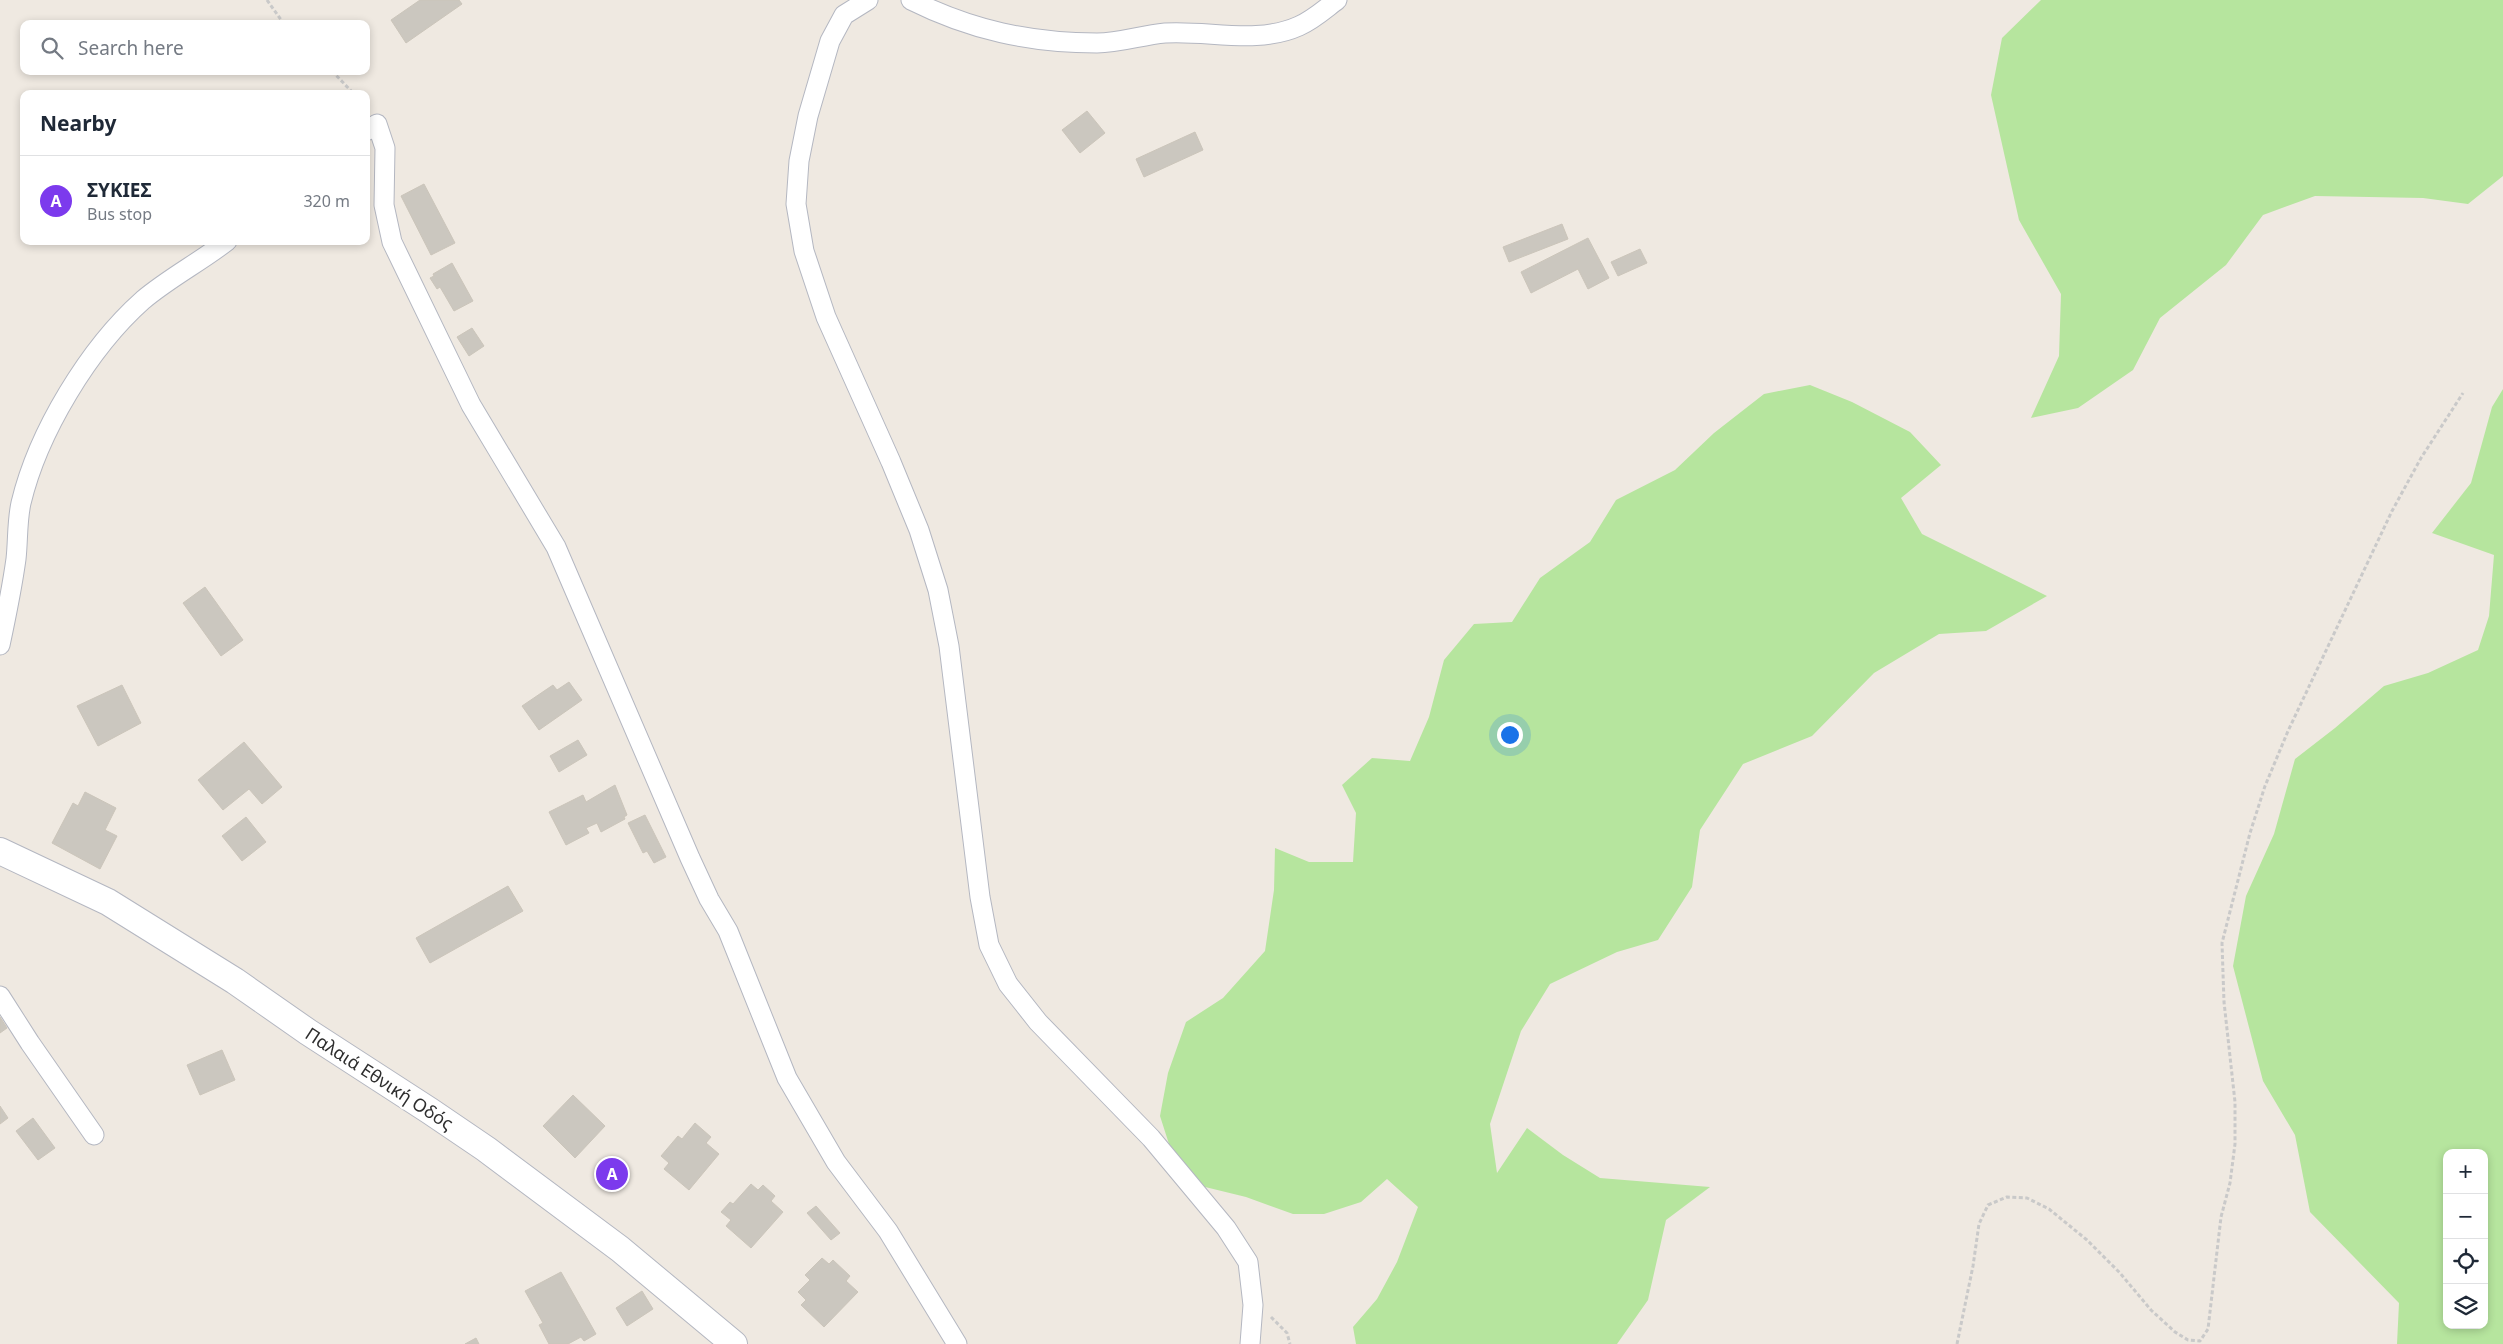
<!DOCTYPE html>
<html lang="en">
<head>
<meta charset="utf-8">
<style>
	body { margin:0; font-family:"Noto Sans",sans-serif; background:#f2f2f3; color:#1f2937 }
	.controls { position:absolute; right:15px; bottom:15px; display:grid; overflow:hidden; border-radius:10px; box-shadow:0 2px 8px #0003 }
	.controls button { width:45px; height:45px; display:grid; place-items:center; padding:0; border:0; border-bottom:1px solid #e0e1e3; background:#fff; color:#1f2937; font:25px sans-serif }
	.you { position:absolute; left:1509px; top:734px; width:18px; height:18px; margin:-12px; border:4px solid #fff; border-radius:50%; background:#1a73e8; box-shadow:0 0 0 8px #1a73e833 }
	.badge { display:grid; place-items:center; width:32px; height:32px; border-radius:50%; background:#7c3aed; color:#fff; font-size:16px; font-weight:700 }
	.pin { position:absolute; translate:-50% -50%; border:2px solid #fff; box-shadow:0 1px 5px #0006 }
	.list { margin:0; padding:0; list-style:none }
	h2 { display:flex; justify-content:space-between; align-items:center; height:65px; margin:0; padding:0 20px; font-size:21px }
	h2 small { font-size:16px; font-weight:400; color:#747a83 }
	.list li { display:grid; grid-template-columns:32px 1fr auto; gap:15px; align-items:center; box-sizing:border-box; height:90px; padding:0 20px; border-top:1px solid #e0e1e3 }
	.list b { display:block; font-size:19px; white-space:nowrap }
	.list p { margin:0; font-size:16px; white-space:nowrap; color:#747a83 }
	.list em { font-size:16px; font-style:normal; color:#747a83 }
	.icon { flex:none; width:28px; height:28px; fill:none; stroke:currentColor; stroke-width:2; stroke-linecap:round; stroke-linejoin:round }
	.map { position:relative; flex:none; width:2503px; height:1344px; overflow:hidden }
	.search { position:absolute; background:#fff; box-shadow:0 2px 8px #0003; left:20px; top:20px; width:350px; height:55px; display:flex; align-items:center; gap:12px; box-sizing:border-box; padding:0 18px; border-radius:10px; color:#747a83; font-size:19px }
	.panel { position:absolute; background:#fff; box-shadow:0 2px 8px #0003; left:20px; top:90px; width:350px; height:155px; border-radius:10px }
	.map>svg:first-child { display:block }
	.green { fill:#b6e59e; fill-rule:evenodd }
	.building { fill:#cbc7bf; stroke:#cbc5ba }
	.lines { fill:none; stroke-linecap:round; stroke-linejoin:round }
	.street-casing { stroke:#b4b7c1; stroke-width:21 }
	.secondary-casing { stroke:#b4b7c1; stroke-width:28 }
	.path { stroke:#c9c9c9; stroke-width:3; stroke-dasharray:4 2.5; stroke-linecap:butt }
	.street { stroke:#fff; stroke-width:19 }
	.secondary { stroke:#fff; stroke-width:26 }
	.labels { text-anchor:middle; stroke-width:4.5; stroke-linejoin:round; paint-order:stroke }
	.street-label { font-size:18px; fill:#2e2e2e; stroke:#fff }
</style>
</head>
<body>
<div class="map">
<svg width="2503" height="1344" viewBox="0 0 2503 1344">
	<rect width="100%" height="100%" fill="#efe9e1"/>
	<g class="green">
		<path d="M2041,0H2503V176L2468,204L2423,198L2315,196L2263,215L2226,265L2160,318L2133,370L2078,408L2031,418L2059,356L2061,294L2019,220L1991,95L2002,38Z"/>
		<path d="M1810,385L1852,402L1910,432L1941,465L1901,498L1922,534L2047,596L1986,631L1939,634L1874,673L1812,736L1743,764L1700,830L1692,887L1658,940L1617,952L1550,984L1521,1031L1490,1124L1497,1173L1527,1128L1563,1155L1600,1178L1710,1187L1666,1220L1648,1300L1617,1344H1356L1353,1327L1377,1299L1397,1262L1418,1207L1387,1179L1361,1202L1324,1214H1293L1246,1197L1197,1185L1169,1144L1160,1116L1168,1073L1186,1022L1223,998L1265,951L1274,890L1275,848L1309,862H1353L1356,813L1342,785L1372,758L1410,761L1429,717L1444,660L1474,624L1512,622L1540,578L1590,542L1616,500L1675,470L1714,433L1764,394Z"/>
		<path d="M2503,389V1344H2397L2399,1303L2310,1212L2295,1135L2263,1081L2233,966L2246,896L2274,834L2295,759L2335,728L2384,686L2428,673L2478,650L2489,616L2494,555L2432,533L2471,483L2492,407ZM2447,1153H2484V1325H2447Z"/>
	</g>
	<g class="building">
		<path d="M420,0H459L462,4L406,43L391,20Z"/>
		<path d="M1087,111L1105,133L1080,153L1062,130Z"/>
		<path d="M1195,132L1203,150L1144,177L1136,159Z"/>
		<path d="M424,184L455,243L431,255L401,196Z"/>
		<path d="M1562,224L1568,239L1509,262L1503,247Z"/>
		<path d="M1588,238L1609,278L1588,289L1578,269L1531,293L1521,272Z"/>
		<path d="M1640,249L1647,263L1618,276L1611,262Z"/>
		<path d="M452,263L473,301L454,311L440,287L437,289L430,278L434,276L433,274Z"/>
		<path d="M472,328L484,346L469,356L457,337Z"/>
		<path d="M205,587L243,640L221,656L183,603Z"/>
		<path d="M569,682L582,700L539,730L522,706L553,685L557,690Z"/>
		<path d="M122,685L141,723L98,746L77,706Z"/>
		<path d="M578,740L587,755L559,772L550,756Z"/>
		<path d="M244,742L282,787L262,804L249,789L223,810L198,780Z"/>
		<path d="M615,785L627,815L624,817L625,819L601,832L597,823L586,828L589,833L566,845L549,812L583,795L586,802Z"/>
		<path d="M85,792L116,808L105,830L117,836L100,869L52,843L73,803L78,806Z"/>
		<path d="M645,815L666,857L654,863L647,851L643,853L628,823Z"/>
		<path d="M246,817L266,842L242,861L222,836Z"/>
		<path d="M508,886L523,911L430,963L416,938Z"/>
		<path d="M0,1017L7,1028L0,1033Z"/>
		<path d="M222,1050L235,1080L200,1095L187,1065Z"/>
		<path d="M573,1095L605,1126L575,1158L543,1126Z"/>
		<path d="M0,1106L8,1118L0,1124Z"/>
		<path d="M33,1118L55,1148L38,1160L16,1131Z"/>
		<path d="M695,1123L711,1137L706,1143L719,1154L689,1190L664,1169L669,1163L661,1156L678,1136L682,1139Z"/>
		<path d="M751,1184L758,1190L763,1185L775,1196L771,1201L783,1212L751,1248L726,1226L731,1220L721,1212L730,1202L733,1204Z"/>
		<path d="M816,1206L840,1233L831,1240L807,1213Z"/>
		<path d="M822,1258L829,1264L833,1260L850,1276L846,1281L858,1292L824,1327L801,1305L806,1300L798,1292L810,1280L805,1275Z"/>
		<path d="M561,1272L596,1334L584,1341L581,1337L568,1344H549L539,1325L543,1323L525,1291Z"/>
		<path d="M642,1291L653,1309L627,1326L616,1308Z"/>
		<path d="M476,1338L479,1344H465Z"/>
	</g>
	<g class="lines">
		<g class="street-casing">
			<g id="street">
				<path d="M868,0L844,15L830,41L808,116L799,161L796,204L804,251L826,317L891,462L919,530L938,590L949,646L980,897L989,945L1008,984L1038,1022L1151,1138L1226,1228L1248,1262L1253,1305L1250,1344"/>
				<path d="M911,0C971,30 1030,43 1097,43C1120,43 1142,35 1165,33C1209,30 1257,45 1299,26C1313,20 1325,9 1337,0"/>
				<path d="M366,131L377,124L385,148L384,205L392,242L471,405L556,547L690,858L709,899L728,931L787,1078L836,1162L888,1231L957,1344"/>
				<path d="M0,645C6,617 12,588 16,559C18,541 17,521 21,503C38,432 89,348 143,300C169,278 200,262 227,241"/>
				<path d="M0,996L30,1043L94,1135"/>
			</g>
		</g>
		<g class="secondary-casing">
			<path id="secondary" d="M0,851L108,902L235,981L308,1032L430,1111L486,1149L620,1249L734,1344"/>
		</g>
		<g class="path">
			<path d="M267,0L284,24"/>
			<path d="M332,71L354,94"/>
			<path d="M1271,1317L1287,1333L1290,1344"/>
			<path d="M1957,1344L1973,1266L1979,1224L1988,1205L2007,1197L2027,1198L2049,1209L2087,1240L2120,1273L2151,1310L2175,1332L2188,1340L2200,1341L2208,1329L2221,1217L2230,1183L2235,1144V1102L2224,1002L2222,943L2250,833L2265,786L2288,731L2392,511L2421,458L2463,393"/>
		</g>
		<use href="#street" class="street"/>
		<use href="#secondary" class="secondary"/>
	</g>
	<g class="labels">
		<g class="street-label">
			<text transform="translate(379 1079) rotate(33)" y="6">Παλαιά Εθνική Οδός</text>
		</g>
	</g>
</svg>
<div class="controls">
<button>+</button>
<button>−</button>
<button><svg class="icon" aria-label="locate" viewBox="0 0 24 24"><circle cx="12" cy="12" r="6"/><path d="M12 2v4M12 18v4M2 12h4M18 12h4"/></svg></button>
<button><svg class="icon" aria-label="layers" viewBox="0 0 24 24"><path d="M12 4l9 5-9 5-9-5zM3 14l9 5 9-5"/></svg></button>
</div>
<div class="you"></div>
<div class="pin badge" style="left:612px;top:1174px">A</div>
<div class="search"><svg class="icon" aria-label="search" viewBox="0 0 24 24"><circle cx="10" cy="10" r="6"/><path d="M15 15l6 6"/></svg>Search here</div>
<section class="panel">
<h2>Nearby<small></small></h2>
<ul class="list">
<li><span class="badge">A</span><div><b>ΣΥΚΙΕΣ</b><p>Bus stop</p></div><em>320 m</em></li>
</ul>
</section>
</div>
</body>
</html>
